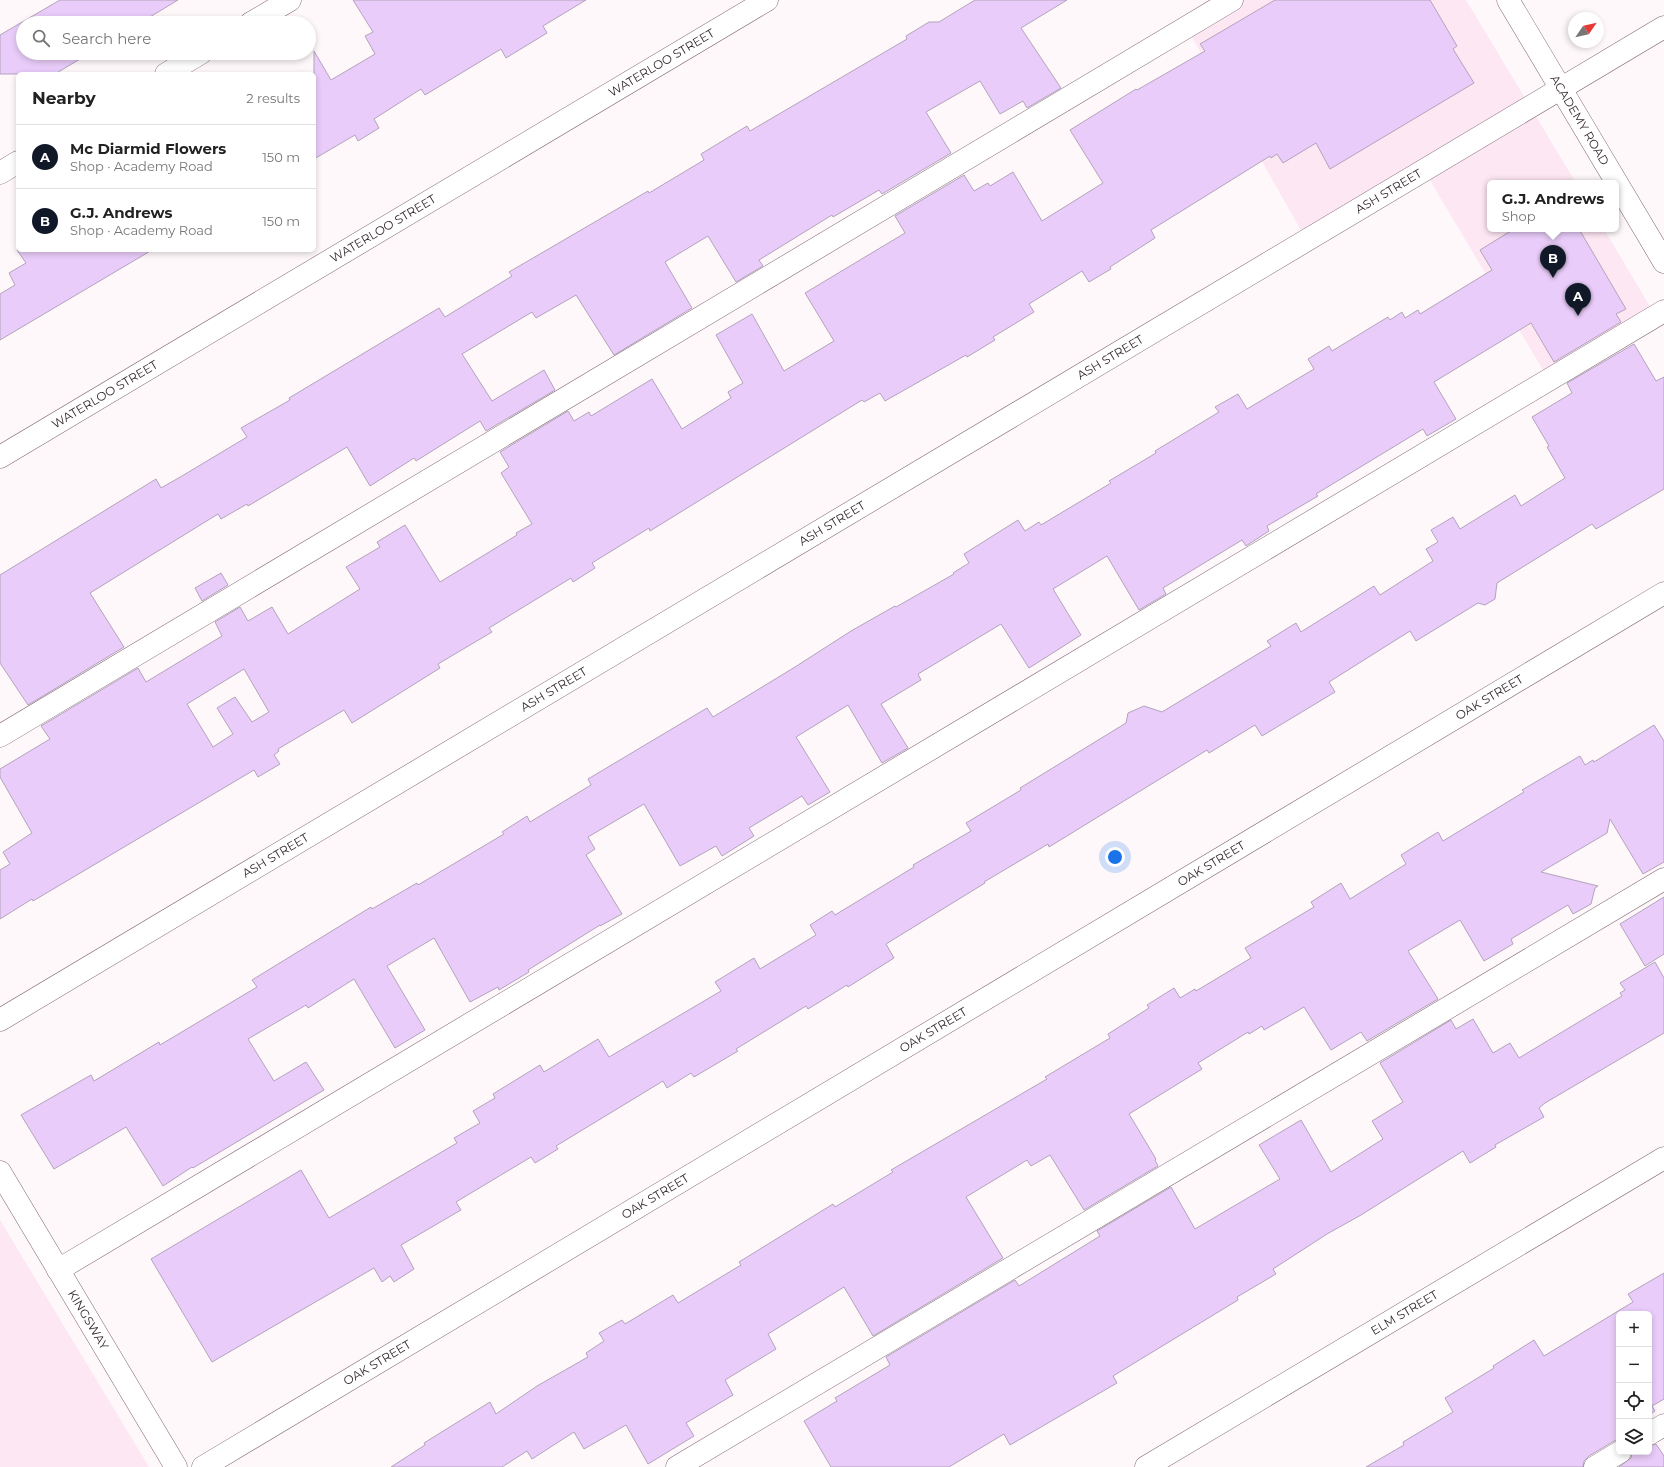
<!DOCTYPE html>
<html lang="en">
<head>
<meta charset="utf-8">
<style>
	body { margin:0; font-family:Montserrat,sans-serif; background:#f2f2f2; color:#222 }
	.controls { position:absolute; right:12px; bottom:12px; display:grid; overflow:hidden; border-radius:6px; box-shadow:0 2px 6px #0003 }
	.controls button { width:36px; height:36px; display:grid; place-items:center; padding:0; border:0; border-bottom:1px solid #e0e0e0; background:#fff; color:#222; font:20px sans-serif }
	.compass { position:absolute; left:1568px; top:12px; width:36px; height:36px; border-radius:50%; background:#fff; box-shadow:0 2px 6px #0003; rotate:56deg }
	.you { position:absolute; left:1115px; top:857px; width:14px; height:14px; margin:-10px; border:3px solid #fff; border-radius:50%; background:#1a73e8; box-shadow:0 0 0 6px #1a73e833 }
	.badge { display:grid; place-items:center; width:26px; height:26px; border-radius:50%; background:#111827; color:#fff; font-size:13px; font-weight:700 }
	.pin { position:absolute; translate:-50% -33px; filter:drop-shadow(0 1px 2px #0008) }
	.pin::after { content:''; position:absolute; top:21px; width:14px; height:12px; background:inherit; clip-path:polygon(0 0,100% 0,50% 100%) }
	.popup { position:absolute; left:1487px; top:180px; width:132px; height:52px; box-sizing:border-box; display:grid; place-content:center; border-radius:6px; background:#fff; filter:drop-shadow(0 1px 3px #0005); font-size:13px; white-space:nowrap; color:#767676 }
	.popup b { font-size:15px; color:#222 }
	.popup::after { content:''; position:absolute; left:50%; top:100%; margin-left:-8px; border:8px solid transparent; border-top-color:#fff }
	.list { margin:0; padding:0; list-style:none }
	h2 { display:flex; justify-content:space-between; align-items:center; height:52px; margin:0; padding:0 16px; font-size:17px }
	h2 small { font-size:13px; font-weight:400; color:#767676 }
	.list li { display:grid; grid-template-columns:26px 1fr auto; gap:12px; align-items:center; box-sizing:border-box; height:64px; padding:0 16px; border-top:1px solid #e0e0e0 }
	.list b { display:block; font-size:15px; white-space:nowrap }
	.list p { margin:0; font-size:13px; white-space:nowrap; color:#767676 }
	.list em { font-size:13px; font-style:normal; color:#767676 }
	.icon { flex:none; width:22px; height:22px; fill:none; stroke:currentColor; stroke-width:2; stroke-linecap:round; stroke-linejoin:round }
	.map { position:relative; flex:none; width:1664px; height:1467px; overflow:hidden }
	.search { position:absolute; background:#fff; box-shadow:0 2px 6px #0003; left:16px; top:16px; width:300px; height:44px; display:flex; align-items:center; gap:10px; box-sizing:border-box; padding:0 14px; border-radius:22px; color:#767676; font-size:15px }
	.panel { position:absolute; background:#fff; box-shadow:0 2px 6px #0003; left:16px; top:72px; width:300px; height:180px; border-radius:6px }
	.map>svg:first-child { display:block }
	.built { fill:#fde7f3 }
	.building { fill:#e9ccf9; stroke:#b3a3bc; fill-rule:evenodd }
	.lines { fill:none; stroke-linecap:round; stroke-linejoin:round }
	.minor-casing { stroke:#816776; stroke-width:23 }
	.major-casing { stroke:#816776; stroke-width:23 }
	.minor { stroke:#fff; stroke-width:22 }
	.major { stroke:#fff; stroke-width:22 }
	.labels { text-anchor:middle; stroke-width:3; stroke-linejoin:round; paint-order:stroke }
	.street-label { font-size:12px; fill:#34292f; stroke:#fff }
</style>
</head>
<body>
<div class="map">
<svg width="1664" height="1467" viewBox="0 0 1664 1467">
	<rect width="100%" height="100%" fill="#fef8fb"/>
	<g class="built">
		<path d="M1208,0H1466L1576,183H1490V229H1604L1655,315L1549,380L1419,162L1302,232L1181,18Z"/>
		<path d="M0,1220L149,1467H0Z"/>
	</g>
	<g class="building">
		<path d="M60,0H178L140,23H23V53H90L55,74H0V35Z"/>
		<path d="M353,0H586L543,26L547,33L506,58L501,49L425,95L421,89L374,119L379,128L358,141L355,135L314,159V51L331,80L375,54L365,36L373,32Z"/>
		<path d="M975,0H1067L1021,28L1061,88L1027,108L1023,101L1000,114L980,81L926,112L951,153L882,194L879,190L833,217L832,215L759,260L763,266L736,282L708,236L665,262L692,308L614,355L576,295L536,318L532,312L462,354L492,401L544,370L555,390L486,431L480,421L416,461L414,458L370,486L347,447L248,506L247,504L221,519L218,514L90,593L124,647L28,705L0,663V575L156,479L161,488L182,476L247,437L241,428L290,400L289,398L439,308L445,317L512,276L509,272L648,191L649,193L704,160L701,154L747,126L750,131L907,39L906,36L929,22H939Z"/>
		<path d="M1275,0H1430L1457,46L1453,49L1474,83L1330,169L1316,143L1283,163L1277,154L1271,158L1270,156L1151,230L1155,238L1110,267L1111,269L1089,282L1082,271L1029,304L1034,312L993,337L995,340L967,357L966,355L885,401L880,393L864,402L862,400L650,531L649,528L592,563L595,568L573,582L571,578L489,628L492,632L438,664L440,668L352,723L344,710L278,749L279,751L274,755L280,764L258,777L254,770L33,901L32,899L0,919V870L10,864L3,852L32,833L0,777V769L50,739L41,726L138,668L146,682L222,636L215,622L240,607L248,621L272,607L288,634L360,589L346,567L380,547L377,542L405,525L440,582L517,535L516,533L532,524L501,473L509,467L500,452L568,411L574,421L589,412L591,416L652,379L682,429L731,398L728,392L743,383L716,335L752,314L784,371L834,341L805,293L905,233L895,216L964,175L974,191L988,183L990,186L1013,172L1042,221L1103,183L1070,130L1136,89L1137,90L1205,51L1200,44ZM244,669L269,712L252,722L235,697L217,708L233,734L213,747L187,704Z"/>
		<path d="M1514,229H1579L1626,309L1616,314L1621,322L1554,362L1531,323L1434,382L1456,419L1427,436L1423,429L1316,494L1318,496L1267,526L1269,531L1246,546L1242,540L1163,588L1166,594L1139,610L1107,556L1053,589L1081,635L1029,668L1001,624L918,674L921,680L881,704L908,748L882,763L848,705L796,737L830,792L808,805L802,796L749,828L754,836L722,856L716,846L680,866L644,804L588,837L595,849L586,855L622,914L600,926V925L528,970L529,972L499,990L498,987L470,1002L434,938L387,966L425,1030L395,1048L354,979L308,1008L306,1005L248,1039L274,1081L306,1062L324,1090L193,1168L192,1167L163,1186L126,1127L54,1169L21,1115L91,1075L94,1081L159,1042L160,1045L257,987L252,980L371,907L372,909L417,883L418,885L504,834L502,832L527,816L530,822L591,785L588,779L707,708L713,717L795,667L851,631L895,606L896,607L954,574L953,573L969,563L964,554L1018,520L1025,531L1039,522L1041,525L1111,483L1109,481L1156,453L1155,451L1219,412L1215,407L1238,394L1247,409L1314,369L1308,359L1329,346L1332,351L1388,317L1390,320L1402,312L1405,318L1418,310L1420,314L1492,270L1480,250Z"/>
		<path d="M17,250H152L0,340V294L15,285L9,273L26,263Z"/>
		<path d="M1634,344L1656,381L1664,377V489L1596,529L1592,524L1497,583L1495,599L1485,605L1478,603L1416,641L1410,631L1329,682L1335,692L1262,736L1255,725L1209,753L1207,750L1049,847L1048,844L984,882L985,883L886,944L894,958L848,987L847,985L808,1009L806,1006L736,1049L738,1051L694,1077L691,1073L667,1088L663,1081L556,1146L558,1149L535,1163L531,1157L456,1202L461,1210L401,1245L414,1269L394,1282L390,1276L382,1282L374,1268L212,1362L151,1259L301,1170L329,1218L457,1143L454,1138L480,1123L473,1111L495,1098L493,1094L540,1065L544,1072L598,1039L609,1057L721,991L715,982L754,958L760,969L816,935L810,925L832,911L835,915L914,867L913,865L971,831L966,823L1021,790L1020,788L1126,723L1128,713L1144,706L1162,712L1271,646L1267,641L1296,623L1301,632L1374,586L1380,595L1433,561L1426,549L1438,542L1431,530L1453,517L1460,529L1515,495L1521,506L1565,478L1547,447L1549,446L1532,417L1572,393L1567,383Z"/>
		<path d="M221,573L228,585L202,601L195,588Z"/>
		<path d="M1654,725L1664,741V862L1643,874L1610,819L1607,833L1541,872L1598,886L1595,888L1591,904L1573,914L1568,905L1511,939L1513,944L1484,961L1460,920L1408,951L1438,999L1367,1041L1361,1032L1331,1050L1304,1007L1264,1030L1262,1026L1249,1034L1248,1032L1198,1063L1202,1069L1129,1114L1156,1159L1155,1160L1158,1166L1084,1210L1050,1155L1031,1166L1027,1160L966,1197L1003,1258L873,1336L844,1287L768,1334L776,1349L725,1380L733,1395L686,1423L694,1436L648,1464L626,1425L584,1449L574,1432L532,1459L527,1451L502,1467H391L425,1445L424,1443L490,1402L496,1414L537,1386L588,1357L586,1353L604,1341L599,1333L622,1320L625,1324L673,1295L678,1303L741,1265L739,1262L833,1204L835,1207L893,1172L891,1170L1047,1079L1045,1077L1110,1038L1108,1034L1149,1008L1147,1005L1174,988L1180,998L1195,989L1196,991L1251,958L1245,948L1314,907L1311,902L1341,883L1350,899L1406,864L1401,855L1438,832L1443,841L1524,792L1522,790L1580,756L1585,765L1593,760L1594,762Z"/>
		<path d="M1664,897V954L1645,966L1620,924Z"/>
		<path d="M1655,962L1664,978V1033L1545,1103L1539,1108L1544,1117L1495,1145L1496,1147L1470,1163L1463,1151L1361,1215L1327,1234L1273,1269L1276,1274L1237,1297L1238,1300L1113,1376L1117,1383L1010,1445L1004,1434L949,1467H831L804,1421L837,1401L835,1398L890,1365L886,1357L1015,1280L1019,1286L1100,1236L1097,1231L1171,1187L1195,1229L1280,1179L1259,1145L1301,1120L1331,1172L1383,1139L1372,1121L1403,1102L1380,1063L1451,1020L1456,1029L1473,1019L1493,1053L1510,1043L1519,1058L1622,996L1620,993L1625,990L1620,983Z"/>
		<path d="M1664,1273V1399L1652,1406L1655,1411L1649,1415V1314H1619V1440L1614,1441L1589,1456L1584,1461L1583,1467H1366L1404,1445L1403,1442L1453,1412L1445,1398L1494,1368L1493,1366L1534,1340L1544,1356L1633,1302L1628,1294Z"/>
		<path d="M1656,1444L1664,1456V1467H1619L1631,1458L1632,1452H1649V1446Z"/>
	</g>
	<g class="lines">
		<g class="minor-casing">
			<g id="minor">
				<path d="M251,23L290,0"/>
				<path d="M166,74L201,53"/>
				<path d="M0,173L18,162"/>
				<path id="s1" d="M0,457L767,0"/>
				<path d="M0,736L1232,0"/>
				<path id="s2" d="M0,1020L1664,27"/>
				<path id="s3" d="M0,1172L176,1467"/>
				<path d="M58,1270L1664,311"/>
				<path d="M1649,1434L1664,1425"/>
				<path id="s4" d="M203,1467L1664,593"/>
				<path d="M677,1467L1664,879"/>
				<path id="s5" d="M1146,1467L1664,1158"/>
				<path d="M1595,1467L1620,1452"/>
			</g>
		</g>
		<g class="major-casing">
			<g id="major">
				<path id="s6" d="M1508,0L1664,262"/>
			</g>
		</g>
		<use href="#minor" class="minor"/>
		<use href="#major" class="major"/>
	</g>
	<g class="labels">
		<g class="street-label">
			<text dy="4" stroke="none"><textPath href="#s1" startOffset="770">WATERLOO STREET</textPath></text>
			<text dy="4" stroke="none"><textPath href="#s6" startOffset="140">ACADEMY ROAD</textPath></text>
			<text dy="4" stroke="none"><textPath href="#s2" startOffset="1617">ASH STREET</textPath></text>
			<text dy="4" stroke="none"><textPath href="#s1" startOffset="446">WATERLOO STREET</textPath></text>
			<text dy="4" stroke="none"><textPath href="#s2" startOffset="1293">ASH STREET</textPath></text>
			<text dy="4" stroke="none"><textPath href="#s1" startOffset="122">WATERLOO STREET</textPath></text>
			<text dy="4" stroke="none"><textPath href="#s2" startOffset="969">ASH STREET</textPath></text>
			<text dy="4" stroke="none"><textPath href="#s2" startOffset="645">ASH STREET</textPath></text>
			<text dy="4" stroke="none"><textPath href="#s4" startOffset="1499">OAK STREET</textPath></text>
			<text dy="4" stroke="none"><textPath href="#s2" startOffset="321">ASH STREET</textPath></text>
			<text dy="4" stroke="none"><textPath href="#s4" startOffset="1175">OAK STREET</textPath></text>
			<text dy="4" stroke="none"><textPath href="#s4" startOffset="851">OAK STREET</textPath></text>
			<text dy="4" stroke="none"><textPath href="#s4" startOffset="527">OAK STREET</textPath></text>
			<text dy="4" stroke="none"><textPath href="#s5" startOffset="301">ELM STREET</textPath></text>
			<text dy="4" stroke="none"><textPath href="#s3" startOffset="172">KINGSWAY</textPath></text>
			<text dy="4" stroke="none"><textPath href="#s4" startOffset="203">OAK STREET</textPath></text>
		</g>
	</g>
</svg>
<div class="controls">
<button>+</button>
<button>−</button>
<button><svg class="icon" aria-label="locate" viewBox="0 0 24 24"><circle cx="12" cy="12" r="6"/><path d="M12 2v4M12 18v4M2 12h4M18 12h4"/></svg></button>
<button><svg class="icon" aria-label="layers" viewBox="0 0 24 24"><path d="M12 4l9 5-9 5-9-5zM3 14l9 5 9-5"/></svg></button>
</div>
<svg class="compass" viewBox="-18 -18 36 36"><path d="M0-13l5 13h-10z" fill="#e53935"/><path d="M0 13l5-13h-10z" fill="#767676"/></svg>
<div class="you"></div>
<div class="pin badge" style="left:1578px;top:316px">A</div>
<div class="pin badge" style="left:1553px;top:278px">B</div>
<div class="popup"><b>G.J. Andrews</b>Shop</div>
<div class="search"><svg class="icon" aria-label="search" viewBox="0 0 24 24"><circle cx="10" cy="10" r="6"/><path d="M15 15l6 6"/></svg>Search here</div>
<section class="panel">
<h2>Nearby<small>2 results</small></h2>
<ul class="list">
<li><span class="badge">A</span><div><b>Mc Diarmid Flowers</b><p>Shop · Academy Road</p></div><em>150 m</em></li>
<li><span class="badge">B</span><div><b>G.J. Andrews</b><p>Shop · Academy Road</p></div><em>150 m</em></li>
</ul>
</section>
</div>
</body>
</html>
